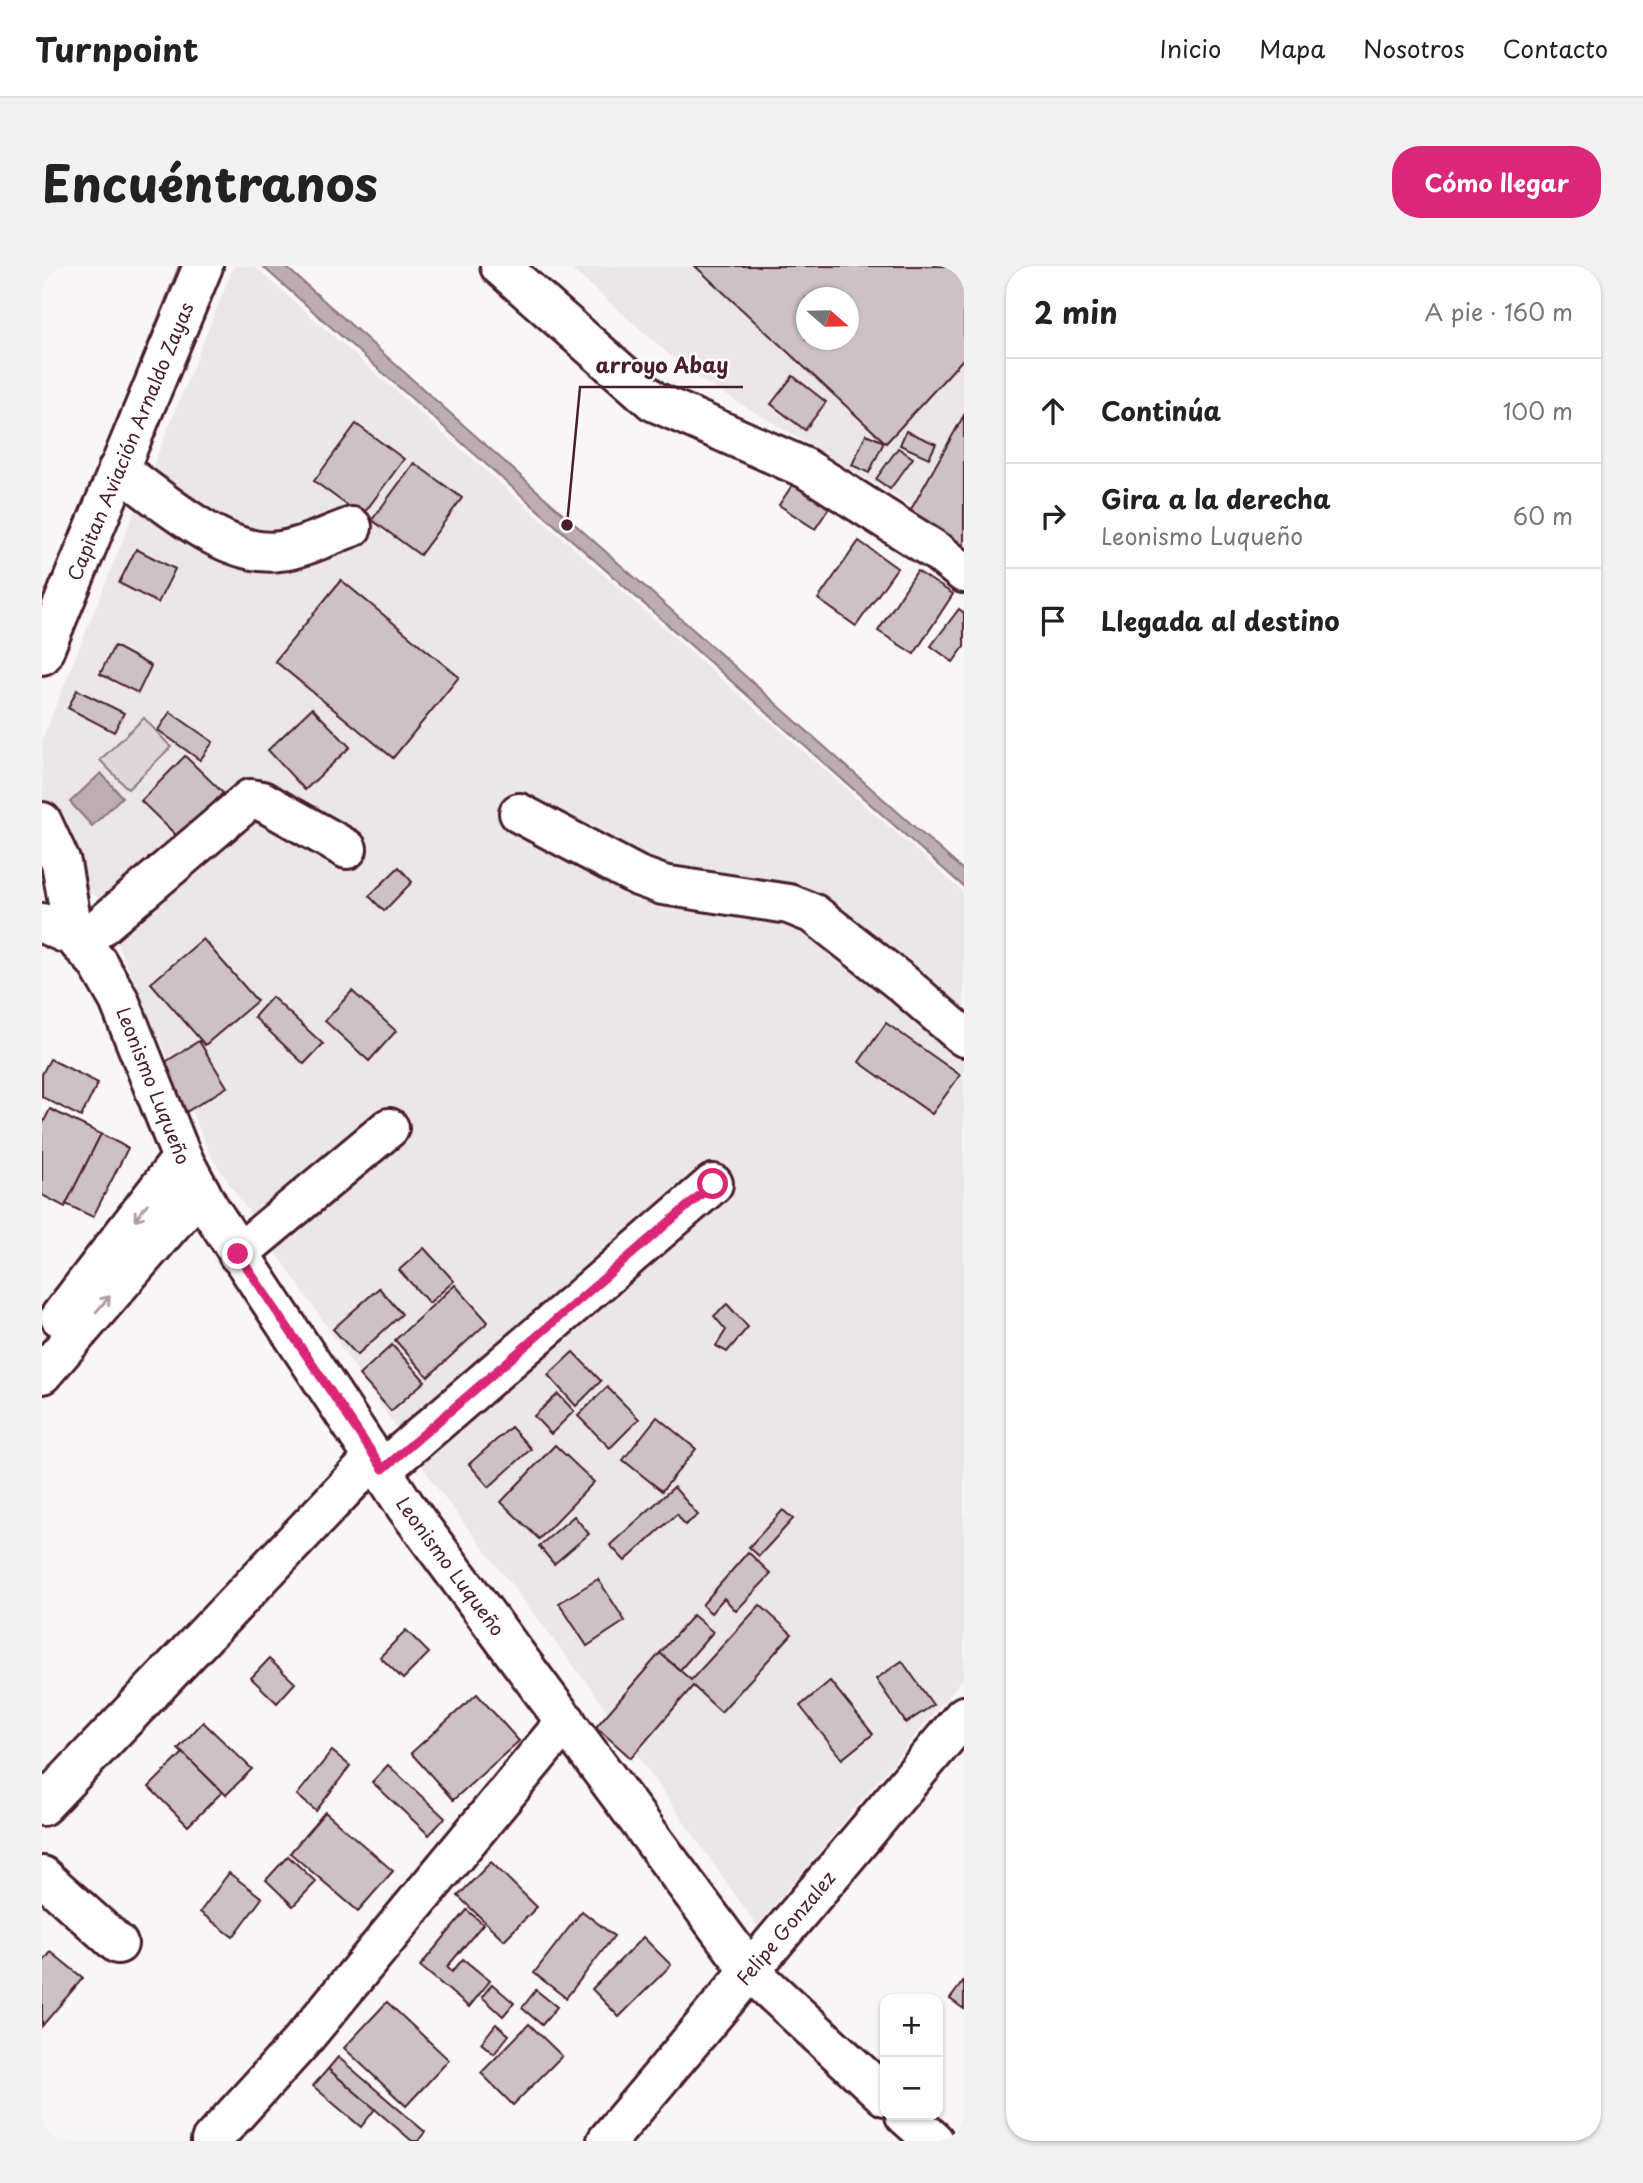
<!DOCTYPE html>
<html lang="es">
<head>
<meta charset="utf-8">
<style>
	body { margin:0; font-family:"Playpen Sans",sans-serif; background:#f2f2f2; color:#222 }
	.controls { position:absolute; right:21px; bottom:21px; display:grid; overflow:hidden; border-radius:14px; box-shadow:0 2px 5px #0004 }
	.controls button { width:63px; height:63px; display:grid; place-items:center; padding:0; border:0; border-bottom:2px solid #e0e0e0; background:#fff; color:#222; font:35px sans-serif }
	.compass { position:absolute; left:754px; top:21px; width:63px; height:63px; border-radius:50%; background:#fff; box-shadow:0 2px 5px #0004; rotate:110deg }
	.stop { position:absolute; width:21px; height:21px; margin:-16px; border:5px solid #db2777; border-radius:50%; background:#fff }
	.stop.end { background:#db2777; border-color:#fff; box-shadow:0 2px 7px #0008 }
	.list { margin:0; padding:0; list-style:none }
	h2 { display:flex; justify-content:space-between; align-items:center; height:91px; margin:0; padding:0 28px; font-size:30px }
	h2 small { font-size:23px; font-weight:400; color:#767676 }
	.list li { display:grid; grid-template-columns:46px 1fr auto; gap:21px; align-items:center; box-sizing:border-box; height:105px; padding:0 28px; border-top:2px solid #e0e0e0 }
	.list b { display:block; font-size:26px; white-space:nowrap }
	.list p { margin:0; font-size:23px; white-space:nowrap; color:#767676 }
	.list em { font-size:23px; font-style:normal; color:#767676 }
	.icon { flex:none; width:38px; height:38px; fill:none; stroke:currentColor; stroke-width:2; stroke-linecap:round; stroke-linejoin:round }
	.map { position:relative; flex:none; width:922px; height:1875px; overflow:hidden; border-radius:28px }
	header { display:flex; align-items:center; gap:42px; box-sizing:border-box; height:98px; padding:0 35px; background:#fff; border-bottom:2px solid #e0e0e0 }
	header strong { font-size:33px }
	nav { display:flex; gap:38px; margin-inline-start:auto; font-size:24px }
	.intro { display:flex; align-items:center; justify-content:space-between; box-sizing:border-box; height:168px; padding:0 42px }
	h1 { margin:0; font-size:49px }
	.button { padding:18px 32px; border-radius:28px; background:#db2777; color:#fff; font-size:24px; font-weight:700 }
	main { display:flex; gap:42px; padding:0 42px }
	aside { flex:1; background:#fff; border-radius:28px; box-shadow:0 2px 5px #0004 }
	.map>svg:first-child { display:block }
	.built { fill:#ebe6e8; fill-rule:evenodd }
	.green { fill:#ded6d9; stroke:#947a82; stroke-width:2 }
	.water { fill:#bdadb0; stroke:#8f747b; stroke-width:2 }
	.building { fill:#cdc1c4; stroke:#4a1f2b; stroke-width:2; fill-rule:evenodd }
	.lines { fill:none; stroke-linecap:round; stroke-linejoin:round }
	.minor-casing { stroke:#4a1f2b; stroke-width:44 }
	.minor { stroke:#fff; stroke-width:38 }
	.oneway { stroke:#ae9aa0 }
	.route { stroke:#db2777; stroke-width:9 }
	.labels { text-anchor:middle; stroke-width:5; stroke-linejoin:round; paint-order:stroke }
	.street-label { font-size:19px; fill:#4a1f2b; stroke:#fff }
	.leader { fill:none; stroke:#4a1f2b; stroke-width:2.5 }
	.callout-dot { fill:#4a1f2b; stroke:#fff; stroke-width:2.5 }
	.callout-label { font-size:21px; text-anchor:middle; font-weight:bold; fill:#4a1f2b; stroke:#fff; stroke-width:5; stroke-linejoin:round; paint-order:stroke }
</style>
</head>
<body>
<header>
<strong>Turnpoint</strong>
<nav><a>Inicio</a><a>Mapa</a><a>Nosotros</a><a>Contacto</a></nav>
</header>
<div class="intro"><h1>Encuéntranos</h1><a class="button">Cómo llegar</a></div>
<main>
<div class="map">
<svg width="922" height="1875" viewBox="0 0 922 1875">
	<rect width="100%" height="100%" fill="#f8f6f7"/>
	<filter id="ink" filterUnits="userSpaceOnUse"><feTurbulence type="fractalNoise" baseFrequency=".0143" numOctaves="2"/><feDisplacementMap in="SourceGraphic" scale="14" xChannelSelector="R" yChannelSelector="G"/><feConvolveMatrix kernelMatrix="1 2 1 2 8 2 1 2 1" color-interpolation-filters="sRGB"/></filter>
	<g filter="url(#ink)">
		<g class="built">
			<path d="M192,0H212L922,627V1411L715,1660L548,1421L393,1219L170,892L54,629L0,620V474Z"/>
			<path d="M526,0H922V271L651,109ZM764,32H806V74H764Z"/>
		</g>
		<path class="green" d="M102,452L129,481L86,523L58,494Z"/>
		<g class="water">
			<path d="M137,0H141L0,341Z"/>
			<path d="M220,0H243L922,605V621Z"/>
			<path d="M59,507L80,531L50,560L28,536Z"/>
		</g>
		<g class="building">
			<path d="M653,0H922V92L844,177ZM764,32H806V74H764Z"/>
			<path d="M751,110L784,136L763,164L729,138Z"/>
			<path d="M922,149V287L867,247Z"/>
			<path d="M314,158L362,193L320,250L272,215Z"/>
			<path d="M864,165L894,178L887,192L858,179Z"/>
			<path d="M824,168L842,176L827,207L810,199Z"/>
			<path d="M856,182L871,192L848,223L834,213Z"/>
			<path d="M372,197L420,232L378,289L330,254Z"/>
			<path d="M751,218L787,242L773,263L737,239Z"/>
			<path d="M817,275L855,302L814,360L776,333Z"/>
			<path d="M94,283L133,303L116,337L77,317Z"/>
			<path d="M875,305L911,328L872,388L836,365Z"/>
			<path d="M299,314L417,411L351,492L233,395Z"/>
			<path d="M917,343L922,347V381L911,396L889,380Z"/>
			<path d="M72,380L109,400L96,427L58,408Z"/>
			<path d="M35,424L82,447L72,466L26,442Z"/>
			<path d="M270,442L308,481L263,524L226,484Z"/>
			<path d="M128,446L171,476L158,494L116,464Z"/>
			<path d="M143,490L181,527L137,572L99,535Z"/>
			<path d="M357,601L370,616L342,645L327,630Z"/>
			<path d="M161,673L215,735L163,779L109,717Z"/>
			<path d="M310,725L354,765L327,795L283,755Z"/>
			<path d="M230,731L281,778L262,798L212,751Z"/>
			<path d="M844,757L918,809L890,848L817,796Z"/>
			<path d="M157,775L185,821L144,846L117,800Z"/>
			<path d="M8,793L56,817L39,851L0,831V808Z"/>
			<path d="M8,843L59,868L23,941L0,929V859Z"/>
			<path d="M59,868L86,882L51,951L24,938Z"/>
			<path d="M382,982L412,1015L387,1037L357,1004Z"/>
			<path d="M413,1019L446,1056L386,1111L353,1074Z"/>
			<path d="M337,1022L360,1048L315,1089L291,1063Z"/>
			<path d="M685,1038L706,1061L685,1086L674,1080L684,1064L672,1050Z"/>
			<path d="M350,1079L383,1115L349,1145L317,1109Z"/>
			<path d="M531,1086L559,1115L534,1140L506,1109Z"/>
			<path d="M565,1121L597,1153L568,1182L536,1150Z"/>
			<path d="M516,1128L532,1145L509,1168L492,1150Z"/>
			<path d="M615,1151L654,1183L620,1225L581,1194Z"/>
			<path d="M469,1161L489,1183L447,1221L427,1198Z"/>
			<path d="M513,1179L552,1216L497,1273L459,1236Z"/>
			<path d="M632,1221L656,1249L643,1259L635,1248L583,1295L568,1279Z"/>
			<path d="M741,1244L751,1253L717,1290L707,1281Z"/>
			<path d="M532,1250L547,1268L512,1298L497,1280Z"/>
			<path d="M706,1286L729,1308L694,1345L682,1332L669,1347L660,1339Z"/>
			<path d="M556,1313L583,1355L545,1380L517,1337Z"/>
			<path d="M718,1339L750,1368L679,1446L651,1420L589,1492L554,1461L618,1387L649,1414Z"/>
			<path d="M651,1349L671,1366L638,1404L618,1387Z"/>
			<path d="M364,1364L387,1387L361,1413L338,1391Z"/>
			<path d="M227,1393L253,1417L235,1437L209,1412Z"/>
			<path d="M860,1395L891,1439L864,1457L834,1413Z"/>
			<path d="M788,1415L831,1468L800,1493L758,1440Z"/>
			<path d="M435,1428L477,1475L411,1534L369,1487Z"/>
			<path d="M161,1456L210,1503L184,1529L136,1483Z"/>
			<path d="M290,1485L308,1500L274,1545L255,1529Z"/>
			<path d="M141,1487L180,1526L146,1560L107,1521Z"/>
			<path d="M346,1499L403,1552L387,1569L330,1516Z"/>
			<path d="M283,1546L351,1605L316,1645L248,1587Z"/>
			<path d="M246,1590L274,1616L251,1640L224,1614Z"/>
			<path d="M449,1596L495,1641L462,1674L416,1630Z"/>
			<path d="M187,1607L220,1632L191,1671L158,1646Z"/>
			<path d="M425,1644L441,1658L405,1701L410,1706L421,1693L448,1715L427,1741L378,1700Z"/>
			<path d="M540,1645L572,1670L524,1732L492,1707Z"/>
			<path d="M601,1671L629,1699L577,1751L550,1723Z"/>
			<path d="M9,1686L41,1712L0,1760V1697Z"/>
			<path d="M922,1714V1743L908,1733Z"/>
			<path d="M450,1718L472,1737L461,1750L440,1731Z"/>
			<path d="M494,1724L515,1741L500,1759L480,1742Z"/>
			<path d="M345,1736L407,1794L364,1840L302,1782Z"/>
			<path d="M454,1758L467,1769L452,1788L439,1777Z"/>
			<path d="M487,1758L520,1790L471,1839L439,1807Z"/>
			<path d="M296,1791L383,1866L376,1875H370L286,1803Z"/>
			<path d="M286,1803L333,1843L319,1861L271,1820Z"/>
		</g>
		<g class="lines">
			<g class="minor-casing">
				<g id="minor">
					<path d="M458,0L611,135L763,202L897,287L922,307"/>
					<path d="M76,203C120,233 182,293 238,285C262,282 287,269 310,261"/>
					<path id="s1" d="M0,389L161,0"/>
					<path d="M477,547L596,610L621,619L747,638L772,648L860,717L922,771"/>
					<path d="M0,556L19,597L32,671"/>
					<path id="s2" d="M0,657L32,671L55,696L77,734L140,892L166,940L364,1241L709,1706L843,1830"/>
					<path d="M38,678L208,533L220,535L305,583"/>
					<path d="M196,988L347,862"/>
					<path d="M18,1051L140,892"/>
					<path d="M0,1108L158,925"/>
					<path d="M341,1203L671,918"/>
					<path d="M0,1540L333,1191"/>
					<path d="M0,1610L76,1678"/>
					<path d="M863,1849L892,1875"/>
					<path d="M169,1875L259,1776L524,1455"/>
					<path id="s3" d="M565,1875L922,1450"/>
				</g>
			</g>
			<use href="#minor" class="minor"/>
		</g>
		<defs><path id="oneway-shaft" d="M-6 0H5M1.5-3L5.5 0L1.5 3" fill="none" stroke-width="1.6" stroke-linecap="round" stroke-linejoin="round" transform="scale(1.75)"/></defs>
		<g class="oneway">
			<use href="#oneway-shaft" transform="translate(99 946) rotate(128)"/>
			<use href="#oneway-shaft" transform="translate(61 1038) rotate(-49)"/>
		</g>
	</g>
	<g class="lines" filter="url(#ink)">
		<path class="route" d="M196,988L341,1203L671,918"/>
	</g>
	<g class="labels">
		<g class="street-label">
			<text dy="7" stroke="none"><textPath href="#s1" startOffset="231">Capitan Aviación Arnaldo Zayas</textPath></text>
			<text dy="7" stroke="none"><textPath href="#s2" startOffset="205">Leonismo Luqueño</textPath></text>
			<text dy="7" stroke="none"><textPath href="#s2" startOffset="772">Leonismo Luqueño</textPath></text>
			<text dy="7" stroke="none"><textPath href="#s3" startOffset="278">Felipe Gonzalez</textPath></text>
		</g>
	</g>
	<path class="leader" d="M525 259L538 121H701"/>
	<circle class="callout-dot" cx="525" cy="259" r="7"/>
	<g class="callout-label">
		<text x="620" y="107">arroyo Abay</text>
	</g>
</svg>
<div class="controls">
<button>+</button>
<button>−</button>
</div>
<svg class="compass" viewBox="-18 -18 36 36"><path d="M0-13l5 13h-10z" fill="#e53935"/><path d="M0 13l5-13h-10z" fill="#767676"/></svg>
<div class="stop" style="left:671px;top:918px"></div>
<div class="stop end" style="left:196px;top:988px"></div>
</div>
<aside>
<h2>2 min<small>A pie · 160 m</small></h2>
<ul class="list">
<li><svg class="icon" aria-label="ahead" viewBox="0 0 24 24"><path d="M12 20V5M6 11l6-6 6 6"/></svg><div><b>Continúa</b></div><em>100 m</em></li>
<li><svg class="icon" aria-label="right" viewBox="0 0 24 24"><path d="M7 20v-9h11M14 6l5 5-5 5"/></svg><div><b>Gira a la derecha</b><p>Leonismo Luqueño</p></div><em>60 m</em></li>
<li><svg class="icon" aria-label="arrive" viewBox="0 0 24 24"><path d="M6 21V4h12l-3 4 3 4H6"/></svg><div><b>Llegada al destino</b></div></li>
</ul>
</aside>
</main>
</body>
</html>
